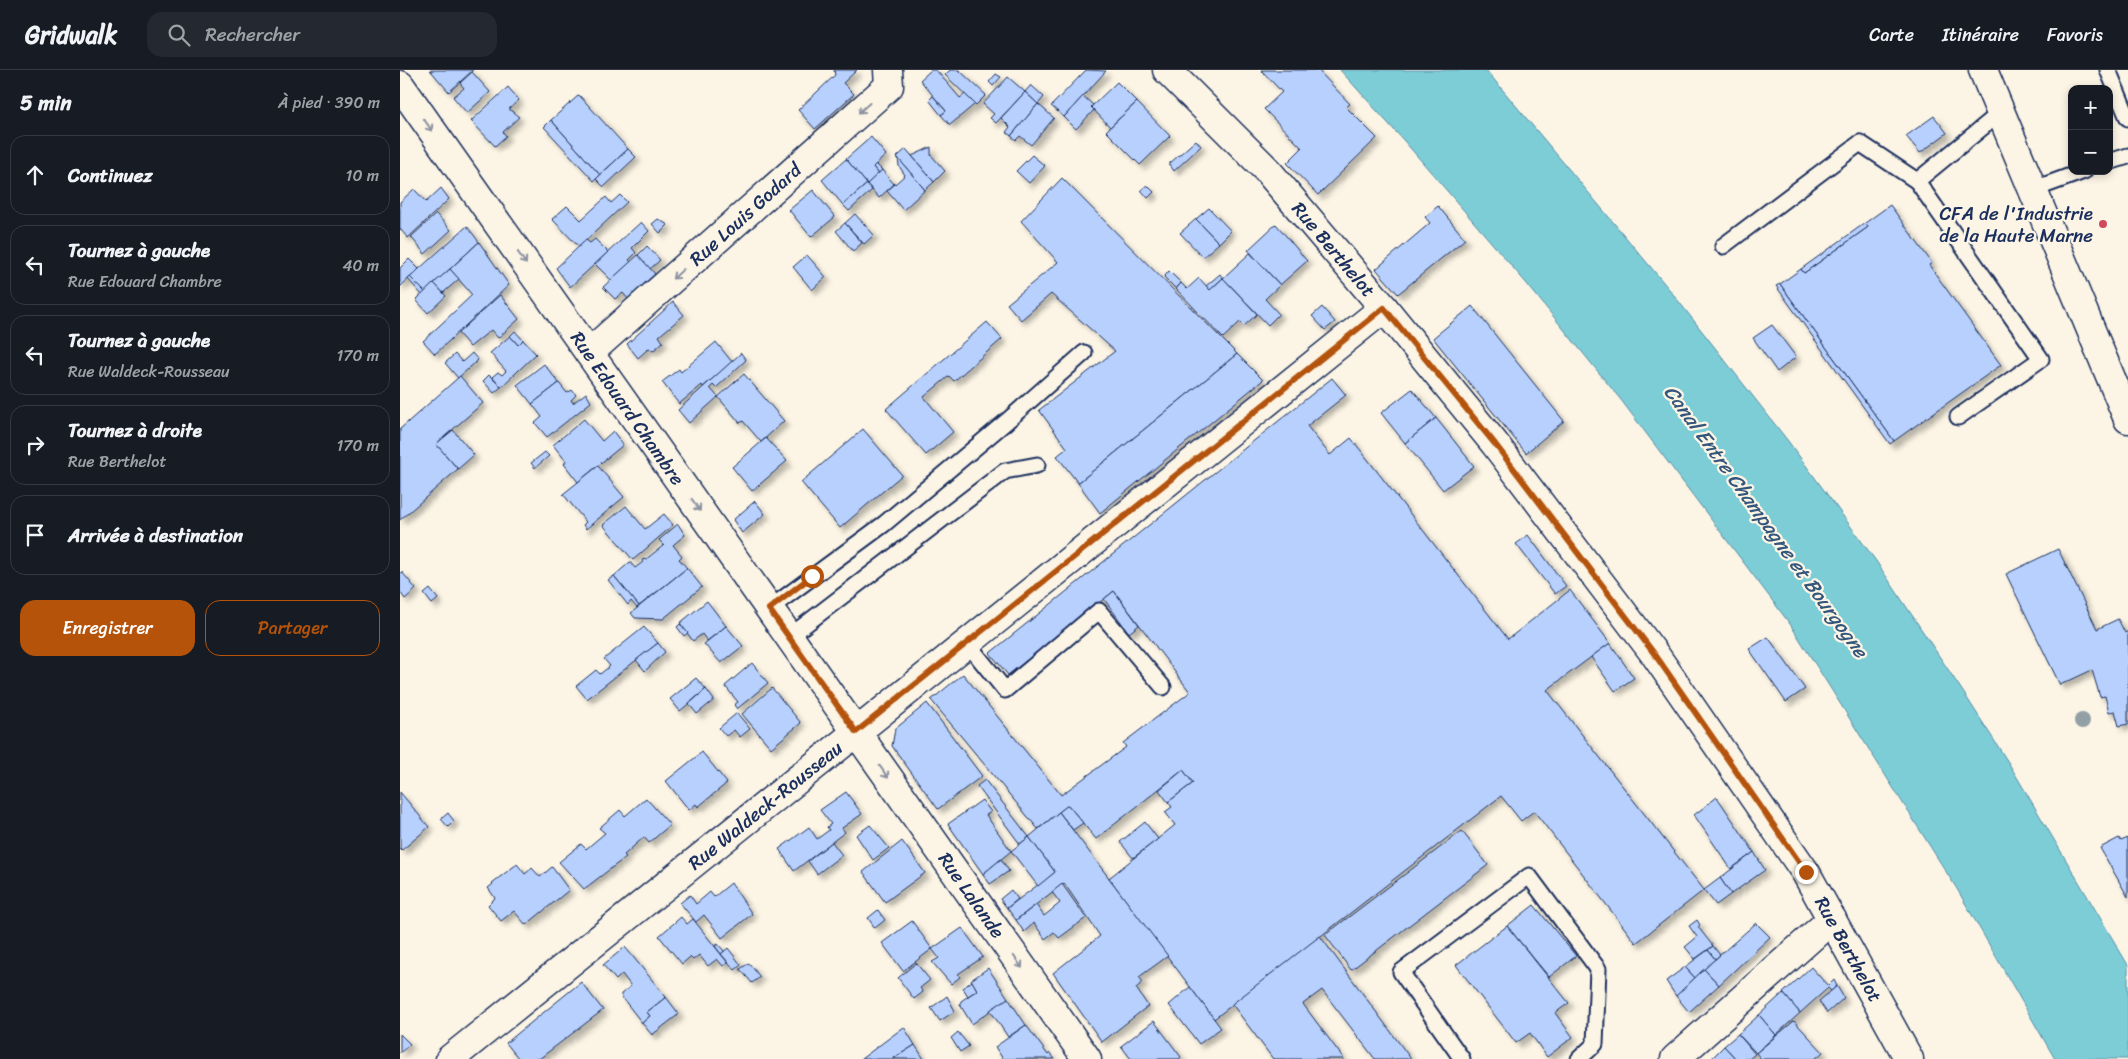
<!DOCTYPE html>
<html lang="fr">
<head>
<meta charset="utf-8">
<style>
	body { margin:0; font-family:Sriracha,sans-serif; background:#242831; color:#f1f3f6 }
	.controls { position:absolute; right:15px; top:15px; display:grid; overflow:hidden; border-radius:10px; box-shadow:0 2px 8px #0003 }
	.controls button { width:45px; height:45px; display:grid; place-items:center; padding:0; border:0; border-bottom:1px solid #363941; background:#171b24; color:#f1f3f6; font:25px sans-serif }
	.stop { position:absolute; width:15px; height:15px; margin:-11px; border:4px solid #b45309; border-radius:50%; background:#fff }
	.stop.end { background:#b45309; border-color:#fff; box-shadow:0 1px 5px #0008 }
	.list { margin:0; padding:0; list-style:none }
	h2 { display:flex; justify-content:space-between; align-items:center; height:65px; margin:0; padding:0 20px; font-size:21px }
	h2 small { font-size:16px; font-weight:400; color:#9ea1a6 }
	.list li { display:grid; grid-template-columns:32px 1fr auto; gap:15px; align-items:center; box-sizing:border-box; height:80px; margin:0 10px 10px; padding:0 10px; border:1px solid #363941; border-radius:15px }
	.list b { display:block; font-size:19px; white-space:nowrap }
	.list p { margin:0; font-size:16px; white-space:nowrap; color:#9ea1a6 }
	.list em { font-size:16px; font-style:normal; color:#9ea1a6 }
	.actions { display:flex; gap:10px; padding:15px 20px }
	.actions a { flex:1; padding:11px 0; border:1px solid #b45309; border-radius:15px; text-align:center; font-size:18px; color:#b45309 }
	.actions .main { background:#b45309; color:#fff }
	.icon { flex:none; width:28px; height:28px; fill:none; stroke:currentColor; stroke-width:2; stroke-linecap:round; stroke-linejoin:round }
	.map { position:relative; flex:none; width:1728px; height:989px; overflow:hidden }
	header { display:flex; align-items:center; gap:30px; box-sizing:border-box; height:70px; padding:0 25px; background:#171b24; border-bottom:1px solid #363941 }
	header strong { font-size:24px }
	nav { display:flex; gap:28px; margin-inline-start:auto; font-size:18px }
	.search { width:350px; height:45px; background:#242831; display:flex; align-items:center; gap:12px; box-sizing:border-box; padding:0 18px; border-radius:15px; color:#9ea1a6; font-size:19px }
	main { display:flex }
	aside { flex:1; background:#171b24 }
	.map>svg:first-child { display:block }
	.water { fill:#7dcdd7; stroke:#568ea7 }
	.building { fill:#b7d0fe; stroke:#1b2f5e; filter:url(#shadow) }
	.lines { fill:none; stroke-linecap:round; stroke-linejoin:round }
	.service-casing { stroke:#1b2f5e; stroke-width:19 }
	.minor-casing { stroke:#1b2f5e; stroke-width:31 }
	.tertiary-casing { stroke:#1b2f5e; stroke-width:31 }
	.service { stroke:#fcf5e5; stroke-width:15 }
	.minor { stroke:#fcf5e5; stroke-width:28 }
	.tertiary { stroke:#fcf5e5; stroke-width:28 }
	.tree { fill:#92a0a5 }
	.oneway { stroke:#8c92a2 }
	.route { stroke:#b45309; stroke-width:6 }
	.poi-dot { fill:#d1495b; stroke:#fcf5e5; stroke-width:2 }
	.labels { text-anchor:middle; stroke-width:4.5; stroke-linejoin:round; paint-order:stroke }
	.poi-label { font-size:19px; fill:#1b2f5e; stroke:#fcf5e5; text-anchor:end }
	.street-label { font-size:19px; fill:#1b2f5e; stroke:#fcf5e5 }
	.water-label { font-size:20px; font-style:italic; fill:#34567c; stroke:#fcf5e5 }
</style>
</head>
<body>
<header>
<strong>Gridwalk</strong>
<div class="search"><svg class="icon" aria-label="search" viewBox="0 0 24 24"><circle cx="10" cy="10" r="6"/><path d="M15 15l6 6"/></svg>Rechercher</div>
<nav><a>Carte</a><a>Itinéraire</a><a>Favoris</a></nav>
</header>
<main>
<aside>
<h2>5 min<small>À pied · 390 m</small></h2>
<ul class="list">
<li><svg class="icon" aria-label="ahead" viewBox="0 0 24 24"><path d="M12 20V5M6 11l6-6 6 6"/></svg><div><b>Continuez</b></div><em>10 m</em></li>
<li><svg class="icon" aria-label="left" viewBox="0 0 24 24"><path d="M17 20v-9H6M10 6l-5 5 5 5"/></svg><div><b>Tournez à gauche</b><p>Rue Edouard Chambre</p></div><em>40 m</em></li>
<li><svg class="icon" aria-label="left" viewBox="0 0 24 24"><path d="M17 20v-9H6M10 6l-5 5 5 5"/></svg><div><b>Tournez à gauche</b><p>Rue Waldeck-Rousseau</p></div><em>170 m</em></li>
<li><svg class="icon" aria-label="right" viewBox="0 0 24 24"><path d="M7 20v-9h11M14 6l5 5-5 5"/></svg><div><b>Tournez à droite</b><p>Rue Berthelot</p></div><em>170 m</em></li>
<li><svg class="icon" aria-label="arrive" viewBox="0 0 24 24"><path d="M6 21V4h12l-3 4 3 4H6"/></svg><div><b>Arrivée à destination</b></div></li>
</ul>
<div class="actions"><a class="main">Enregistrer</a><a>Partager</a></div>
</aside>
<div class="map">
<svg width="1728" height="989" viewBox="0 0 1728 989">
	<defs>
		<filter id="shadow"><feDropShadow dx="4.5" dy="4.5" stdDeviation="2.5" flood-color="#0004"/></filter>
	</defs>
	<rect width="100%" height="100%" fill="#fcf5e5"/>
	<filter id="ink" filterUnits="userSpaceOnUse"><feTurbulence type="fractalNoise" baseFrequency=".02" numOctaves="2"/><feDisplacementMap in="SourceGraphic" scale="10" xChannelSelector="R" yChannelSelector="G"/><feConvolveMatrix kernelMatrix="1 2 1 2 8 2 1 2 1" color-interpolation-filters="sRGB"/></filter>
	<g filter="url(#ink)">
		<path class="water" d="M940,0H1086L1269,219L1388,371L1476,491L1567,628L1608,692L1728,895V989H1655L1557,819L1390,554L1221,330L1127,214L1005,72Z"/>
		<g class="building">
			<path d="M30,0H73L49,22Z"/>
			<path d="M434,0H457L443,13L454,24L415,59L398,40L435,5Z"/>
			<path d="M531,0H536L560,28L565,24L575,34L550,55L541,45L546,41L520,10Z"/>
			<path d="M550,0H559L586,25L576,35L545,5Z"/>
			<path d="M686,0L706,1L664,47L651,36Z"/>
			<path d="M861,0H918L950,34L946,37L977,68L918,125L887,93L902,78L864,39L882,22Z"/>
			<path d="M72,2L90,22L67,43L53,27L64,18L60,13Z"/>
			<path d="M596,4L601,7L593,16L589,12Z"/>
			<path d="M608,7L625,22L596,53L590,48L594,44L583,34Z"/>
			<path d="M717,12L737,32L710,57L691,37Z"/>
			<path d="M631,15L644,27L638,34L625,22Z"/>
			<path d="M108,17L119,30L109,39L119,47L103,62L106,66L95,76L71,51Z"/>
			<path d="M625,22L638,34L611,66L606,62L610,57L601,48Z"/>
			<path d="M179,25L228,79L200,105L151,50Z"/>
			<path d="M533,26L546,41L541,45L529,30Z"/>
			<path d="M683,26L693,35L691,37L694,40L676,59L664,47Z"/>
			<path d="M737,32L770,66L740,95L706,61Z"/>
			<path d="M638,34L654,48L631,75L620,66L616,70L611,66Z"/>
			<path d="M1534,46L1547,63L1520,83L1506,66Z"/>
			<path d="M151,50L200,105L194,111L144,57Z"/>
			<path d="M471,67L486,85L473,97L479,104L467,114L446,89Z"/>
			<path d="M796,70L801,76L774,101L769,94Z"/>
			<path d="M531,77V85L545,101L534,112L512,86Z"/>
			<path d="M228,79L236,87L204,117L196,109Z"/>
			<path d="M506,79L534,112L525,120L497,87Z"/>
			<path d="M632,85L645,96L629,113L616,101Z"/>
			<path d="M498,88L525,120L503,140L487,121L505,105L499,96Z"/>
			<path d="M446,89L467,114L443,135L422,110Z"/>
			<path d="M476,94L482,100L479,104L473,97Z"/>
			<path d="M482,100L494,114L479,128L467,114Z"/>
			<path d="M662,108L837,284L678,413L657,386L667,378L639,340L715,281L651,224L621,250L607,234L658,192L621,151Z"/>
			<path d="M467,114L472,120L449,141L443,135Z"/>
			<path d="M747,115L754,122L748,128L741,120Z"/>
			<path d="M41,118L49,129L8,168L0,159V132L14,119L26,132Z"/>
			<path d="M413,120L435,147L411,167L389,140Z"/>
			<path d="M220,125L227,132L179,177L152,149L167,136L181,150L206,127L211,133Z"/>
			<path d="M1490,135L1532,193L1529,195L1601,295L1494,371L1380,214L1401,199L1404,203L1468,157L1465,153Z"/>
			<path d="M1038,136L1065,169L998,224L976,199L1030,153L1025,147Z"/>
			<path d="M809,138L831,161L819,173L796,149Z"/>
			<path d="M36,144L51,160L25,184L11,167Z"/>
			<path d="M455,144L474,165L464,174L445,153Z"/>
			<path d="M258,149L268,155L260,163L252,154Z"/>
			<path d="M796,149L819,173L803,187L780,163Z"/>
			<path d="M241,152L249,161L232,178L236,183L229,190L231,192L211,210L195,194Z"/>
			<path d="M445,153L462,173L453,181L436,161Z"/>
			<path d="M1465,153L1468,157L1404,203L1401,199Z"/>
			<path d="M876,154L907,191L880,215L848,180Z"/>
			<path d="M67,156L79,172L25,222L10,207Z"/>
			<path d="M195,169L208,182L170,217L156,198L186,170L190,173Z"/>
			<path d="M79,172L109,215L35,284L23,271L72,225L50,199Z"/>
			<path d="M247,176L260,190L250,199L238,185Z"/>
			<path d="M850,183L880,215L865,229L879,244L868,255L823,208Z"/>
			<path d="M238,185L255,204L228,229L223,223L215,229L203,217Z"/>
			<path d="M407,185L426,207L412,220L393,197Z"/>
			<path d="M9,189L19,199L0,217V198Z"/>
			<path d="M50,199L59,209L43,223L34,213Z"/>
			<path d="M769,201L781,213L776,219L764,207Z"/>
			<path d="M820,204L823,208L810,220L806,216Z"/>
			<path d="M10,207L25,222L22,225L8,209Z"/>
			<path d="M799,208L810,220L823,208L857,244L844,256L840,252L823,268L776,219L781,213L787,219Z"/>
			<path d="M34,213L46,226L28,243L16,230Z"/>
			<path d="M1380,214L1494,371L1490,374L1376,216Z"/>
			<path d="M100,225L119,249L98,268L91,260L70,277L58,263Z"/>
			<path d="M273,232L284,245L259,266L263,272L253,281L249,278L238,288L227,274Z"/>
			<path d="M1072,236L1164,351L1126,383L1033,268Z"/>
			<path d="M922,237L935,252L925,260L912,246Z"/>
			<path d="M587,252L602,269L554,311L549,306L524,327L553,362L526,385L486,339Z"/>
			<path d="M1372,255L1396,287L1377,302L1353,268Z"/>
			<path d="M115,261L123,270L118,275L110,266Z"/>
			<path d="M110,266L118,275L123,270L136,284L101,317L92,307L98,302L102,305L106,301L90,283Z"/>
			<path d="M316,272L332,292L303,317L302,315L279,334L262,312L279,299L281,302Z"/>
			<path d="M72,283L78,290L58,308L45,293L55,284L62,292Z"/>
			<path d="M341,283L346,290L316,318L313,315L310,318L318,327L289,353L278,340Z"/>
			<path d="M837,284L863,310L700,443L678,413Z"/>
			<path d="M144,294L159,313L132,334L117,315Z"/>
			<path d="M344,304L384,351L361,372L343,351L340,353L318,327Z"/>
			<path d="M89,305L101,317L94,323L83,311Z"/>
			<path d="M60,306L83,333L36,374L58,399L0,450V359Z"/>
			<path d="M932,308L946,325L907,356L930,385L951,368L1108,569L1170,520L1210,573L1147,620L1304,820L1236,873L1134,741L1121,751L1101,726L814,949L709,808L775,755L765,742L772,737L768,732L793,713L783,700L696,769L668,735L638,759L531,630L563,604L661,725L726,677L723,673L790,622L714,521L608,605L590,583Z"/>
			<path d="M159,313L167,323L172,320L176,325L171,330L173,333L186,323L191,332L147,367L135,353L142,347L132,334Z"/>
			<path d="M1012,319L1036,348L1005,373L981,343Z"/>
			<path d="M1036,348L1074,396L1043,420L1005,373Z"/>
			<path d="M184,349L202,371L213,361L223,375L178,412L164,394L166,391L153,375Z"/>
			<path d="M463,359L502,405L440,458L401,412Z"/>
			<path d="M53,360L74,385L58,399L36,374Z"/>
			<path d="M366,368L387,391L352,421L332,397Z"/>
			<path d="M145,382L149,386L135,398L131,393Z"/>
			<path d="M198,396L224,427L186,459L183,455L186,452L163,424Z"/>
			<path d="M355,431L365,444L342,463L333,450Z"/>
			<path d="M226,436L245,459L264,444L273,455L233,490L203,455Z"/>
			<path d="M278,454L285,465L273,475L282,486L279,489L287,498L239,536L214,506L230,492L235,498L243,492L242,490L244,489L245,490L264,475L259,470Z"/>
			<path d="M1128,465L1166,516L1155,524L1116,474Z"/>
			<path d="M1658,479L1697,559L1718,549L1725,563L1728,561V654L1719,656L1715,641L1709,642L1705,626L1700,627L1692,600L1660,615L1606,504Z"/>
			<path d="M287,498L302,517L263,549L235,548L231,543Z"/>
			<path d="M2,502L16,519L5,529L0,522V503Z"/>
			<path d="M214,506L239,536L237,538L231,531L228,535L208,510Z"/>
			<path d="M30,519L38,529L32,534L24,524Z"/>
			<path d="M714,521L739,555L729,563L704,529Z"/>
			<path d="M307,531L326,556L307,571L302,564L293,571L280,553Z"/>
			<path d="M280,554L288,563L284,566L277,557Z"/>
			<path d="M326,556L343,576L321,593L304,574Z"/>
			<path d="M244,557L258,573L187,629L176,616L196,600L200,604L210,596L204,589Z"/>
			<path d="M1368,567L1405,619L1386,632L1349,579Z"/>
			<path d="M258,573L265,582L245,601L236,590Z"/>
			<path d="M1210,573L1234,608L1215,621L1191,587Z"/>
			<path d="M352,593L368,613L337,639L334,635L338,632L325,616Z"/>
			<path d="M296,608L306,619L280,641L270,629Z"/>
			<path d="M372,618L401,653L371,678L342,644Z"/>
			<path d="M306,619L314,630L297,644L289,634Z"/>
			<path d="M527,633L582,706L538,739L492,676L495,659Z"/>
			<path d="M337,643L350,659L340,667L334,660L326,666L319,658Z"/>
			<path d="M302,682L327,713L298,737L296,734L289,740L266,711Z"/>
			<path d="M783,700L793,713L768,732L759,720Z"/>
			<path d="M585,710L629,767L620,774L577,716Z"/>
			<path d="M0,722L29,757L2,780L0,778Z"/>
			<path d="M446,722L462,744L442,758L445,762L394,801L379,779L409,757L417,769L429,760L427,757L431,754L420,740Z"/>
			<path d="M1317,727L1354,782L1331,799L1294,745Z"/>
			<path d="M246,728L270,755L249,773L244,767L224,785L226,787L184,819L159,792L181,774L186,779L205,763L199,758L220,740L225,746Z"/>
			<path d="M582,730L591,742L586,745L611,781L583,804L548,754Z"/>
			<path d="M668,735L683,753L673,760L659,742Z"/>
			<path d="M659,742L768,886L739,907L743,912L736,918L748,936L702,972L653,903L700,866L664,813L616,850L607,838L655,802L629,767Z"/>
			<path d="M48,743L54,751L48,757L41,749Z"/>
			<path d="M745,752L758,769L733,788L720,772Z"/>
			<path d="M470,755L489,778L473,790L456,765Z"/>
			<path d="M1062,761L1088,795L951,900L925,865Z"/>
			<path d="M629,767L655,802L638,816L611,781Z"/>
			<path d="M1719,768L1721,771L1728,768V827L1700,778Z"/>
			<path d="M502,771L525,803L485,832L463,802Z"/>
			<path d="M432,772L442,785L417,804L408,791Z"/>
			<path d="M1354,782L1365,800L1331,824L1320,808Z"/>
			<path d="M601,789L609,801L590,814L583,804Z"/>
			<path d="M117,794L125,804L132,798L140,807L152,797L169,820L126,855L114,841L101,851L88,835L95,828L88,818L93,814L92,813Z"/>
			<path d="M1320,808L1331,824L1316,835L1304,820Z"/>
			<path d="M331,813L352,844L322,868L304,845L296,852L280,833L290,825L296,834L310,822L314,827Z"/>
			<path d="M662,814L686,848L659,868L654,862L645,869L634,853L624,862L616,850L636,835L644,846L660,833L652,822Z"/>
			<path d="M611,820L618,829L607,838L600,829Z"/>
			<path d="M1134,835L1176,886L1149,907L1107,856Z"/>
			<path d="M478,840L485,850L475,858L468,848Z"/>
			<path d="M281,847L287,854L293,849L328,893L323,896L317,889L308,896L299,885L293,890L290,887L282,894L259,866Z"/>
			<path d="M1297,850L1300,855L1298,857L1313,876L1295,889L1285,877L1297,867L1289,856Z"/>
			<path d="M512,851L532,879L503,901L482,873Z"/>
			<path d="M1356,853L1370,867L1319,915L1304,899Z"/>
			<path d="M1107,856L1169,933L1155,943L1173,967L1147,987L1130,963L1116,973L1056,895Z"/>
			<path d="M562,858L583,887L558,904L560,907L551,914L532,892L539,888L532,879Z"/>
			<path d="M920,866L1011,989H975L922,920L903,934L944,989H873L832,934Z"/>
			<path d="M318,874L324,881L321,884L315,876Z"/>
			<path d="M1313,876L1320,885L1315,889L1308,880Z"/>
			<path d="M225,877L266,927L247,942L250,946L242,953L221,926V924L231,916L222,904L216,910L203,895Z"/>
			<path d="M328,878L341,895L335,900L321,884Z"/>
			<path d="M1308,880L1315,889L1295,908L1285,897Z"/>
			<path d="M349,893L360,907L352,913L340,899Z"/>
			<path d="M516,893L530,910L520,918L523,922L514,929L498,908Z"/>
			<path d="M1285,897L1295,908L1276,926L1266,911Z"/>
			<path d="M1411,897L1428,916L1434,910L1437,916L1431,921L1428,918L1400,943L1383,923Z"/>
			<path d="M588,898L608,928L572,954L560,935L561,931L577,920L571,910Z"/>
			<path d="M1304,899L1319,915L1289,942L1276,926Z"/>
			<path d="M572,911L577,920L568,926L563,918Z"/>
			<path d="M181,912L203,940L139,989H119L106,973Z"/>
			<path d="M1437,916L1444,928L1427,943L1419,931Z"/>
			<path d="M790,917L821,958L799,974L769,935Z"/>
			<path d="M1383,923L1400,943L1376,965L1359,945Z"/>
			<path d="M547,926L555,941L540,951L531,938Z"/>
			<path d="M266,927L279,944L252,965L242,953L250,946L247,942Z"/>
			<path d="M608,928L626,955L608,967L590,940Z"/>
			<path d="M1359,945L1376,965L1356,983L1338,964Z"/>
			<path d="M754,951L781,987L779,989H731L721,976Z"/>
			<path d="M1394,951L1423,982L1415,989H1361L1356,983Z"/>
			<path d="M626,955L648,985L650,983L655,989H603L595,977Z"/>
			<path d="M504,957L515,975L493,989H461Z"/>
			<path d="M558,962L569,976L560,982L551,968Z"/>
			<path d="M0,964L10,974L0,983Z"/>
			<path d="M1338,964L1355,984L1349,989H1336L1324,976Z"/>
			<path d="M515,975L524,989H493Z"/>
			<path d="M1324,976L1336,989H1311Z"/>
		</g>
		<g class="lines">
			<g class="service-casing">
				<g id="service">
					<path d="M1708,0L1728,48"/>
					<path d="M1709,92L1728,86"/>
					<path d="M1517,111L1641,289L1558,347"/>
					<path d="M1632,120L1684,101"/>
					<path d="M1323,176L1460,73L1517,111L1600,43"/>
					<path d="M369,539L484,454L607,351L684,283"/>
					<path d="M389,567L605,401L637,395"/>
					<path d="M567,573L605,620L699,541L763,617"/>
					<path d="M1062,989L1001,902L1129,806L1198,899L1195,974L1179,989"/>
				</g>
			</g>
			<g class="minor-casing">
				<g id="minor">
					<path d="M767,0L867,100L984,238L1095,374L1256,586L1406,803L1509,989"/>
					<path d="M0,15L687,989"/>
					<path d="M189,283L489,16L488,0"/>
					<path d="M50,989L984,238"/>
					<path d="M1275,989L1432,849"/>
				</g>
			</g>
			<g class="tertiary-casing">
				<path id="tertiary" d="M1583,0L1728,349"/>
			</g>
			<use href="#service" class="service"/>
			<use href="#minor" class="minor"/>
			<use href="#tertiary" class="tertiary"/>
		</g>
		<circle class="tree" cx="1682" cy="651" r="8"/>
		<defs><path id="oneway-shaft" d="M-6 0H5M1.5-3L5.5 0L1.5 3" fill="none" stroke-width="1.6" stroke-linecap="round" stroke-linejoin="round" transform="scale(1.25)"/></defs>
		<g class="oneway">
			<use href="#oneway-shaft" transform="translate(464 38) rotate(138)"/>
			<use href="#oneway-shaft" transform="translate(28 55) rotate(55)"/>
			<use href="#oneway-shaft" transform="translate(122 188) rotate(55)"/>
			<use href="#oneway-shaft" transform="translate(278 204) rotate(138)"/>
			<use href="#oneway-shaft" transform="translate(296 435) rotate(55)"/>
			<use href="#oneway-shaft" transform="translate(484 702) rotate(55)"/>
			<use href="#oneway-shaft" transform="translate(618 892) rotate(55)"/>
		</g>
	</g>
	<g class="lines" filter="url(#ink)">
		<path class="route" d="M412,506L369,539L456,662L984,238L1095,374L1256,586L1406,802"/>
	</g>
	<circle class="poi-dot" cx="1703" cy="154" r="5"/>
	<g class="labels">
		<g class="poi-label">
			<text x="1693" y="150">CFA de l'Industrie<tspan x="1693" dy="22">de la Haute Marne</tspan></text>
		</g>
		<g class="street-label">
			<text transform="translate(345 144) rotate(-42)" y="7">Rue Louis Godard</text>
			<text transform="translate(934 179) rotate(50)" y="7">Rue Berthelot</text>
			<text transform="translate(228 338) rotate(55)" y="7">Rue Edouard Chambre</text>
			<text transform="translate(365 735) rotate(-39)" y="7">Rue Waldeck-Rousseau</text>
			<text transform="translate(572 825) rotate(55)" y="7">Rue Lalande</text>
			<text transform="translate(1449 879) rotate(61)" y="7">Rue Berthelot</text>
		</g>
		<g class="water-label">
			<text transform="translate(1366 451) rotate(54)" y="7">Canal Entre Champagne et Bourgogne</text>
		</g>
	</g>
</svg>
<div class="controls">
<button>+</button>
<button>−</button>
</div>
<div class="stop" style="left:412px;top:506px"></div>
<div class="stop end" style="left:1406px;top:802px"></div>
</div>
</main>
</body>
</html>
